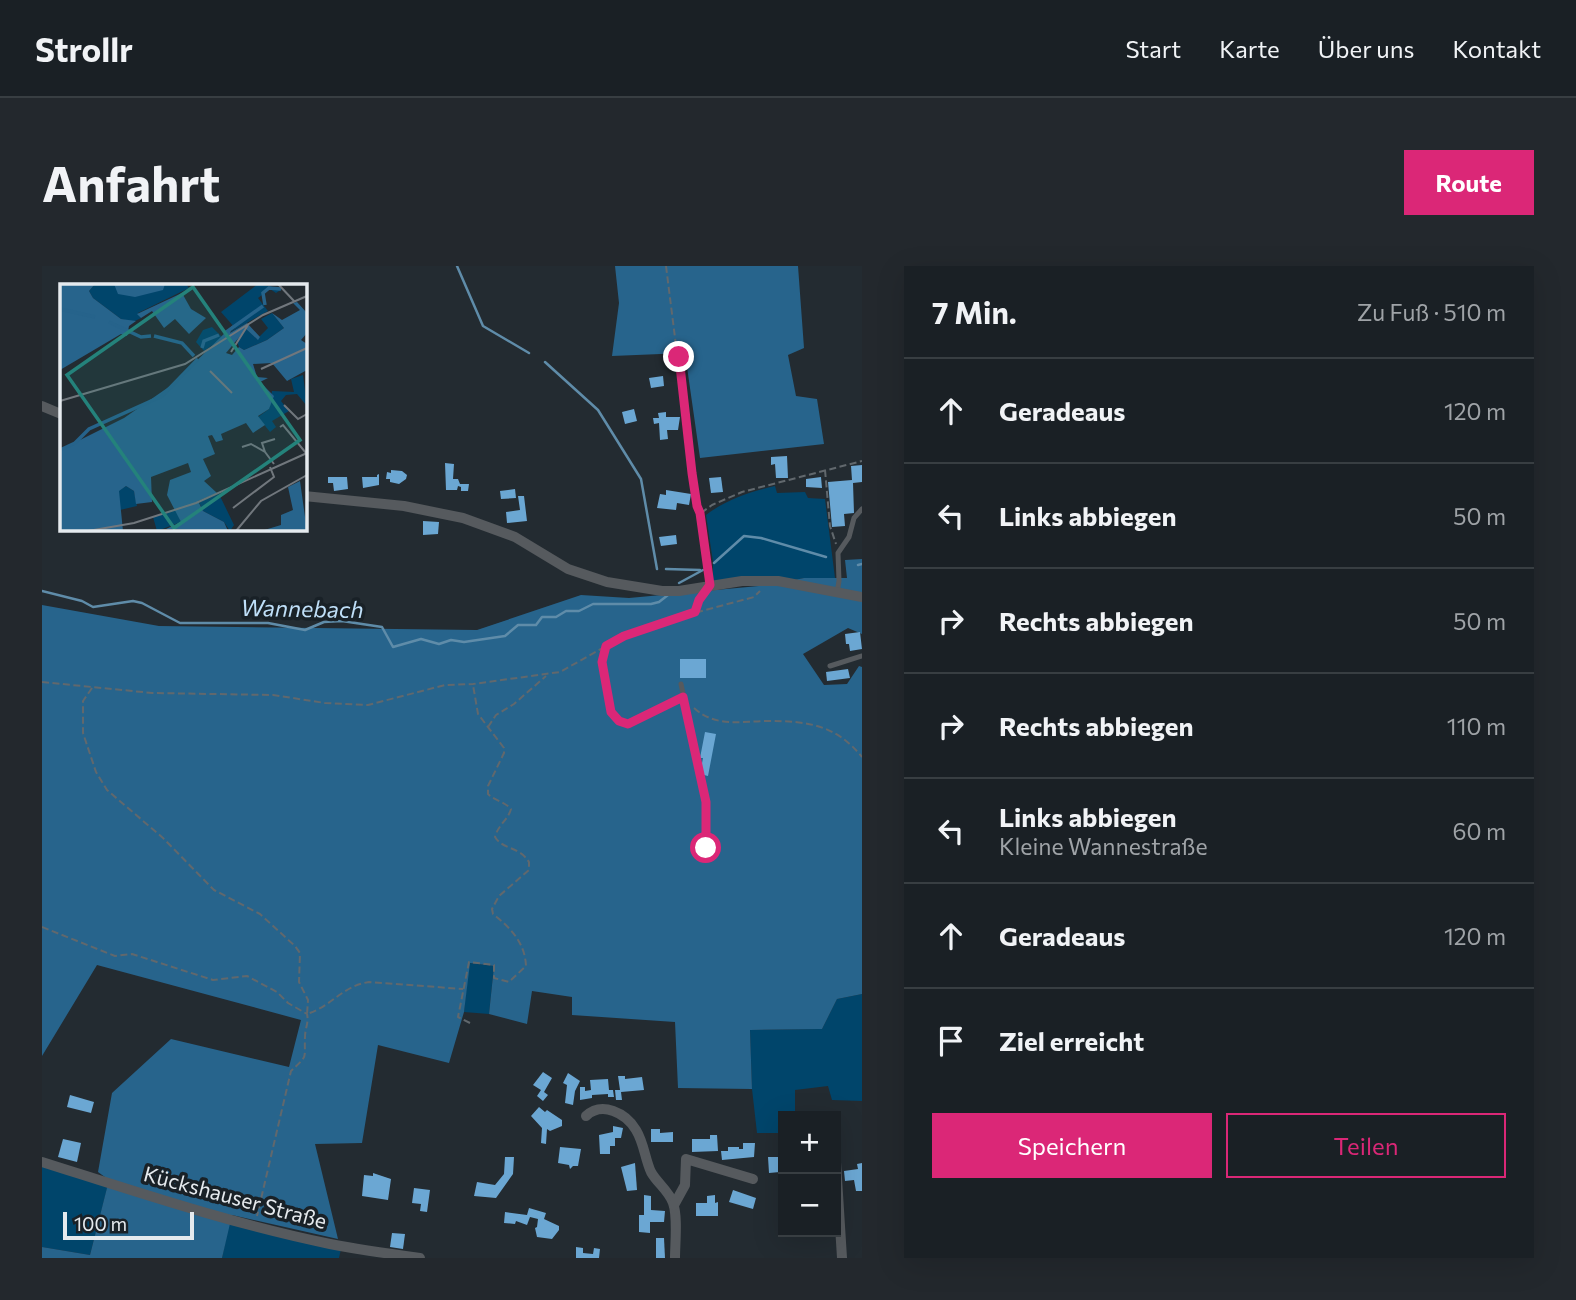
<!DOCTYPE html>
<html lang="de">
<head>
<meta charset="utf-8">
<style>
	body { margin:0; font-family:Commissioner,sans-serif; background:#23282d; color:#f1f3f6 }
	.controls { position:absolute; right:21px; bottom:21px; display:grid; overflow:hidden; border-radius:0px; box-shadow:0 7px 28px #0002 }
	.controls button { width:63px; height:63px; display:grid; place-items:center; padding:0; border:0; border-bottom:2px solid #383e42; background:#1a2025; color:#f1f3f6; font:35px sans-serif }
	.scale { position:absolute; left:21px; bottom:18px; width:131px; box-sizing:border-box; padding-left:7px; border:4px solid #e5eaee; border-top:0; font-size:19px; line-height:24px; white-space:nowrap; color:#e5eaee; -webkit-text-stroke:5px #192127; paint-order:stroke }
	.stop { position:absolute; width:21px; height:21px; margin:-16px; border:5px solid #db2777; border-radius:50%; background:#fff }
	.stop.end { background:#db2777; border-color:#fff; box-shadow:0 2px 7px #0008 }
	.list { margin:0; padding:0; list-style:none }
	h2 { display:flex; justify-content:space-between; align-items:center; height:91px; margin:0; padding:0 28px; font-size:30px }
	h2 small { font-size:23px; font-weight:400; color:#9fa3a7 }
	.list li { display:grid; grid-template-columns:46px 1fr auto; gap:21px; align-items:center; box-sizing:border-box; height:105px; padding:0 28px; border-top:2px solid #383e42 }
	.list b { display:block; font-size:26px; white-space:nowrap }
	.list p { margin:0; font-size:23px; white-space:nowrap; color:#9fa3a7 }
	.list em { font-size:23px; font-style:normal; color:#9fa3a7 }
	.actions { display:flex; gap:14px; padding:21px 28px }
	.actions a { flex:1; padding:16px 0; border:2px solid #db2777; border-radius:0px; text-align:center; font-size:24px; color:#db2777 }
	.actions .main { background:#db2777; color:#fff }
	.icon { flex:none; width:38px; height:38px; fill:none; stroke:currentColor; stroke-width:2; stroke-linecap:round; stroke-linejoin:round }
	.map { position:relative; flex:none; width:820px; height:992px; overflow:hidden; border-radius:0px }
	header { display:flex; align-items:center; gap:42px; box-sizing:border-box; height:98px; padding:0 35px; background:#1a2025; border-bottom:2px solid #383e42 }
	header strong { font-size:33px }
	nav { display:flex; gap:38px; margin-inline-start:auto; font-size:24px }
	.intro { display:flex; align-items:center; justify-content:space-between; box-sizing:border-box; height:168px; padding:0 42px }
	h1 { margin:0; font-size:49px }
	.button { padding:18px 32px; border-radius:0px; background:#db2777; color:#fff; font-size:24px; font-weight:700 }
	main { display:flex; gap:42px; padding:0 42px }
	aside { flex:1; background:#1a2025; border-radius:0px; box-shadow:0 7px 28px #0002 }
	.map>svg:first-child { display:block }
	.green { fill:#00456b }
	.forest { fill:#27648c }
	.lines { fill:none; stroke-linecap:round; stroke-linejoin:round }
	.stream { stroke:#5f8ca9; stroke-width:2.5 }
	.building { fill:#6ba7d3 }
	.path { stroke:#61686d; stroke-width:2; stroke-dasharray:7 3.5; stroke-linecap:butt }
	.service { stroke:#565a5e; stroke-width:5 }
	.minor { stroke:#565a5e; stroke-width:10 }
	.route { stroke:#db2777; stroke-width:9 }
	.labels { text-anchor:middle; stroke-width:7; stroke-linejoin:round; paint-order:stroke }
	.street-label { font-size:21px; fill:#e5eaee; stroke:#192127 }
	.water-label { font-size:23px; font-style:italic; fill:#bfdff8; stroke:#192127 }
	.inset-river { fill:none; stroke:#26638b; stroke-width:3.5 }
	.inset-road { fill:none; stroke:#71777d; stroke-width:2 }
	.view { fill:#24827b; fill-opacity:0.15; stroke:#24827b; stroke-width:3.5 }
	.inset-edge { fill:none; stroke:#e5eaee; stroke-width:3.5 }
</style>
</head>
<body>
<header>
<strong>Strollr</strong>
<nav><a>Start</a><a>Karte</a><a>Über uns</a><a>Kontakt</a></nav>
</header>
<div class="intro"><h1>Anfahrt</h1><a class="button">Route</a></div>
<main>
<div class="map">
<svg width="820" height="992" viewBox="0 0 820 992">
	<rect width="100%" height="100%" fill="#232b31"/>
	<g class="green">
		<path d="M733,220L735,227L763,226L766,232L783,233L793,312H762L747,315H671V296L664,249C685,233 708,226 733,220Z"/>
		<path d="M427,697L452,700L447,748L422,746Z"/>
		<path d="M820,728V835L790,834L786,820L753,824V850H741V867H715L710,823L708,764L780,763L795,733Z"/>
		<path d="M0,898L66,919L48,989L0,981Z"/>
		<path d="M187,957L299,983L297,992H180Z"/>
	</g>
	<g class="forest">
		<path d="M573,0H756L762,82L746,89L754,130L775,133L782,178L658,192L643,87L570,90L577,37Z"/>
		<path d="M820,293V368L806,362L761,388L782,419L805,418L817,400L820,401V728L795,733L780,763L708,764L710,823L636,822L633,756L530,749V731L490,725L485,758L447,748L452,700L428,697L422,746L407,797L336,779L320,877L273,878L296,973L190,949L180,992H0V981L48,989L67,914L56,906L70,827L129,773L247,801L259,754L55,699L0,790V339L117,360L435,364L539,329L587,332L727,319L762,312H805L803,294Z"/>
	</g>
	<g class="lines">
		<g class="stream">
			<path d="M415,0L441,60L487,87"/>
			<path d="M503,96L556,144L599,213L615,303"/>
			<path d="M672,297L702,270L719,272L784,291"/>
			<path d="M816,299L820,298"/>
			<path d="M624,303L658,304"/>
			<path d="M637,317L661,304"/>
			<path d="M0,325L40,335L51,341L91,335L100,337L138,357H226L263,364L282,356L300,355L340,361L351,381L379,373L397,378L409,374L422,376L463,370L476,359H494L500,351H514L524,345H537L551,338H609L617,336L626,329"/>
		</g>
	</g>
	<g class="building">
		<path d="M621,110L622,120L609,122L607,112Z"/>
		<path d="M592,143L595,155L583,158L580,146Z"/>
		<path d="M624,146V151H638L636,164H625L626,173L618,174L617,157L612,158L611,152H617L616,147Z"/>
		<path d="M745,190L746,212H734L733,198L729,199V191Z"/>
		<path d="M403,197L412,198L411,213H416L418,218H427L426,225H419V221L416,220L415,224H404Z"/>
		<path d="M820,199V216L811,217L812,247L802,248L803,260L790,261L786,216L810,214L809,200Z"/>
		<path d="M349,204L360,205L365,209L364,213L357,218L348,216V213H344L345,206L349,207Z"/>
		<path d="M337,208V219L321,222L320,211H335V209Z"/>
		<path d="M286,211H305L306,223L292,225L291,217H286Z"/>
		<path d="M679,211L681,226L669,227L667,212Z"/>
		<path d="M779,211L780,222L764,221V213Z"/>
		<path d="M473,223L474,232L459,233L458,225Z"/>
		<path d="M624,224L649,228L647,239L635,237L634,244L615,242L618,228L624,229Z"/>
		<path d="M476,230H482L485,255L465,257L464,246L478,244Z"/>
		<path d="M381,255L397,256L396,268L381,269Z"/>
		<path d="M634,269L635,278L619,280L617,271Z"/>
		<path d="M818,366L820,383L808,385L807,378H804L803,368Z"/>
		<rect x="638" y="393" width="26" height="19"/>
		<path d="M806,403L808,412L785,415L784,406Z"/>
		<path d="M663,466L674,468L666,510L658,508L661,492H658Z"/>
		<path d="M501,806L510,812L502,826L506,829L501,835L495,830L499,824L491,819Z"/>
		<path d="M526,807L538,815L533,825L531,839L523,837L525,819L521,817Z"/>
		<path d="M576,810H583V813L600,811L602,824L579,826L580,834H574L573,824H578Z"/>
		<path d="M566,813L567,824H571L572,831H566V828L550,829V832L538,834V821H543V825L549,824L548,814Z"/>
		<path d="M28,829L52,836L49,847L25,841Z"/>
		<path d="M497,841L503,846L505,844L520,854V860L508,865L505,863L504,878L499,877L500,862L489,850Z"/>
		<path d="M571,860L581,862L579,872H573V880H568V888H558L557,869L571,866Z"/>
		<path d="M609,863H618V867L631,866V876H609Z"/>
		<path d="M668,869H675L676,885L650,886V873H668Z"/>
		<path d="M21,873L39,877L35,896L16,891Z"/>
		<path d="M701,877H713L712,891L680,894L679,885H686V881H697V883H701Z"/>
		<path d="M518,881L539,883L536,900H531L528,903L527,899L516,897Z"/>
		<path d="M463,891H472L471,908L454,932L432,930L435,916L453,919L462,908Z"/>
		<path d="M726,891H737L738,906L727,907Z"/>
		<path d="M593,897L595,924L585,925L579,901Z"/>
		<path d="M820,897V925H814L812,914L803,915L802,905L816,903L815,898Z"/>
		<path d="M331,907L349,913L346,934L320,930L322,909L331,910Z"/>
		<path d="M372,922L388,924L385,946L378,945L379,938L370,937Z"/>
		<path d="M691,924L714,932L711,943L687,936Z"/>
		<path d="M602,929L609,930V944L623,945L622,956H608V967L597,966V949H602Z"/>
		<path d="M673,929V937L676,936V950H654V937H665V930Z"/>
		<path d="M487,942L504,947L502,953L517,960V964L510,973L495,971L493,962L495,961L496,953L488,951L485,959L474,955L473,958L462,957L463,946L485,949Z"/>
		<path d="M350,967L363,968L361,983L348,981Z"/>
		<path d="M614,972H622L623,992H614Z"/>
		<path d="M534,981L541,982V987L551,988L552,982L558,983L557,992H534Z"/>
	</g>
	<g class="lines">
		<g class="path">
			<path d="M624,0L650,207L667,311"/>
			<path d="M783,204L788,260L794,278"/>
			<path d="M659,247L670,239L700,226L820,195"/>
			<path d="M653,346L659,332"/>
			<path d="M564,381L560,396L569,446L577,455L586,458L634,435"/>
			<path d="M0,416L110,427L231,429L283,437L326,439L403,419L431,418L518,406L582,370L626,354L712,331L718,325"/>
			<path d="M50,422L41,435V467L54,506L65,524L121,572L172,624L218,648L253,680L258,687L257,716L266,734L265,748C290,740 300,720 327,716L421,723"/>
			<path d="M652,442C674,462 699,455 726,455C766,455 794,459 820,491"/>
			<path d="M446,461L454,449L472,438L504,410"/>
			<path d="M0,661L73,690L90,688L171,714L205,710L235,726L246,737L265,748C267,757 263,762 263,771C262,794 267,788 249,805L215,950"/>
			<path d="M428,757L416,751L427,696L452,699V712L467,716L484,700C483,677 469,662 451,648L450,643L457,630L487,604V596C477,580 461,584 453,571C456,559 466,554 469,543C462,535 453,535 446,528V520L462,487V482L436,448L431,419"/>
		</g>
		<g class="service">
			<path d="M795,327L797,315L796,287L807,271L812,252L820,243"/>
			<path d="M788,400L820,390"/>
			<path d="M639,418L664,536V582"/>
		</g>
		<g class="minor">
			<path d="M0,140L19,148"/>
			<path d="M262,230L362,240L421,252L473,271L526,303L565,316L620,325H637L700,315H736L820,331"/>
			<path d="M544,850C560,835 584,847 594,864C602,877 603,893 609,906C615,917 627,925 631,937C636,950 633,978 633,992"/>
			<path d="M0,896C95,926 190,958 288,978C318,984 348,988 378,992"/>
			<path d="M794,896L800,992"/>
			<path d="M632,939L643,919L644,893L711,913"/>
		</g>
	</g>
	<g class="lines">
		<path class="route" d="M637,91L650,207L655,240L658,247L668,319L657,334L653,346L582,370L564,380L560,396L569,446L577,455L586,458L641,431L664,536V582"/>
	</g>
	<g class="labels">
		<g class="street-label">
			<text transform="translate(193 932) rotate(15)" y="7">Kückshauser Straße</text>
		</g>
		<g class="water-label">
			<text transform="translate(260 343) rotate(1)" y="8">Wannebach</text>
		</g>
	</g>
	<g transform="translate(18 18)">
		<rect width="247" height="247" fill="#232b31"/>
		<path d="M35,0H126L129,4L78,29L81,34L73,38L61,35L33,14L29,7ZM198,0L222,5L216,9L210,5L198,14L208,27L169,49L175,44L161,28ZM212,29L224,44L207,56L184,66L179,63L176,54L186,45L197,55L208,44L201,35ZM152,43L163,54L144,67L136,58L143,46ZM243,91L247,122L237,110L226,111L221,117L229,127L212,137L216,143L210,148L198,133L209,125L212,107L234,108L231,95ZM66,202L74,207L77,222L60,226L58,207ZM159,210L174,241L170,247L164,238L143,227L139,218ZM116,226L121,238L97,247L93,233Z" fill="#00456b"/>
		<path d="M0,0H35L29,7L33,14L61,35L76,37L69,42L67,52L61,50L0,86ZM54,0H105L103,6L75,13L58,10ZM122,9L131,25L146,34L129,50L115,35L104,44L92,27L81,34L77,30ZM237,18L247,29V49L241,56L247,60V86L227,97L212,79L193,80L197,93L208,94L200,98L214,112L209,125L198,132L205,141L193,149L186,139L161,150L163,156L156,158L152,151L148,152L155,170L143,175L151,192L144,197L157,209L138,217L143,227L164,238L168,247L106,245L121,238L107,211L110,196L131,188L128,179L91,193L92,218L76,220L74,207L66,202L59,207L63,247H0V166L64,134L113,100L173,41L170,49L187,39L200,53L198,56L186,45L166,69L172,71L179,63L184,66L207,56L224,44L212,29L222,36L240,26L233,19ZM240,197L247,247H201L221,241V231L233,226L228,203Z" fill="#27648c"/>
		<path class="inset-river" d="M205,21L203,9L209,4L221,5M0,25L35,33M49,38L81,53L91,52M165,49L203,22M94,52L122,59L134,72M142,64L144,57L159,51M0,166L15,159L29,145L102,112L138,75"/>
		<path class="inset-road" d="M218,0L234,17M171,68L188,41M201,85L247,64M150,87L172,109M0,117L125,80L203,31L247,12M224,121L238,135L247,130M220,143L223,141L246,169M182,163L191,160L205,168L214,180M205,168L202,159L215,155M173,224L214,193L210,183M28,247L74,239L136,219L247,169M176,247L201,217L247,191"/>
		<path class="view" d="M133,3L240,156L114,244L7,91Z"/>
		<rect width="247" height="247" class="inset-edge"/>
	</g>
</svg>
<div class="controls">
<button>+</button>
<button>−</button>
</div>
<div class="scale">100 m</div>
<div class="stop" style="left:664px;top:582px"></div>
<div class="stop end" style="left:637px;top:91px"></div>
</div>
<aside>
<h2>7 Min.<small>Zu Fuß · 510 m</small></h2>
<ul class="list">
<li><svg class="icon" aria-label="ahead" viewBox="0 0 24 24"><path d="M12 20V5M6 11l6-6 6 6"/></svg><div><b>Geradeaus</b></div><em>120 m</em></li>
<li><svg class="icon" aria-label="left" viewBox="0 0 24 24"><path d="M17 20v-9H6M10 6l-5 5 5 5"/></svg><div><b>Links abbiegen</b></div><em>50 m</em></li>
<li><svg class="icon" aria-label="right" viewBox="0 0 24 24"><path d="M7 20v-9h11M14 6l5 5-5 5"/></svg><div><b>Rechts abbiegen</b></div><em>50 m</em></li>
<li><svg class="icon" aria-label="right" viewBox="0 0 24 24"><path d="M7 20v-9h11M14 6l5 5-5 5"/></svg><div><b>Rechts abbiegen</b></div><em>110 m</em></li>
<li><svg class="icon" aria-label="left" viewBox="0 0 24 24"><path d="M17 20v-9H6M10 6l-5 5 5 5"/></svg><div><b>Links abbiegen</b><p>Kleine Wannestraße</p></div><em>60 m</em></li>
<li><svg class="icon" aria-label="ahead" viewBox="0 0 24 24"><path d="M12 20V5M6 11l6-6 6 6"/></svg><div><b>Geradeaus</b></div><em>120 m</em></li>
<li><svg class="icon" aria-label="arrive" viewBox="0 0 24 24"><path d="M6 21V4h12l-3 4 3 4H6"/></svg><div><b>Ziel erreicht</b></div></li>
</ul>
<div class="actions"><a class="main">Speichern</a><a>Teilen</a></div>
</aside>
</main>
</body>
</html>
